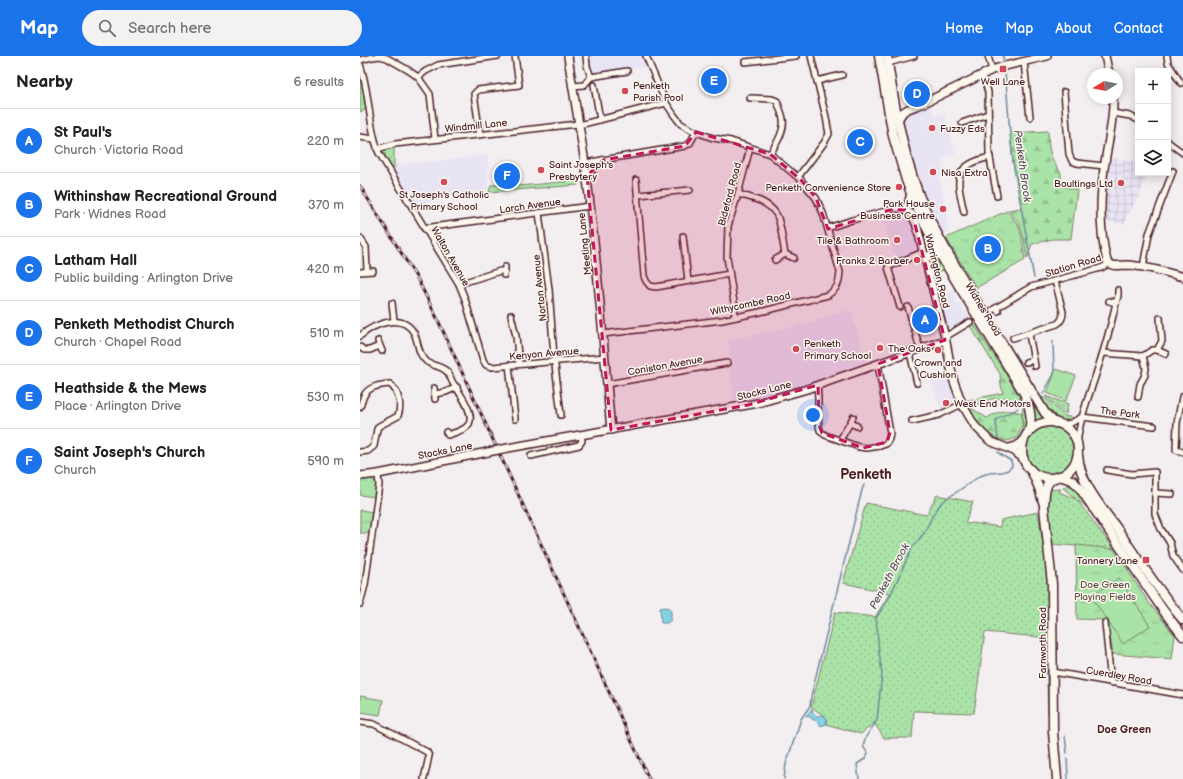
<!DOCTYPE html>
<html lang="en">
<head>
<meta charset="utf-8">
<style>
	body { margin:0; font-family:"Balsamiq Sans",sans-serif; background:#f2f2f2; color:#202124 }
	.controls { position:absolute; right:12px; top:12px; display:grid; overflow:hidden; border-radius:0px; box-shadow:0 2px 10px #0003 }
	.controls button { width:36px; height:36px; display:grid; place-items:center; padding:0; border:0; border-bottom:1px solid #e0e0e0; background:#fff; color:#202124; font:20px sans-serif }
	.compass { position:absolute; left:727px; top:12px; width:36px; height:36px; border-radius:50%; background:#fff; box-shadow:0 2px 10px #0003; rotate:260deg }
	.you { position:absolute; left:453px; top:359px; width:14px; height:14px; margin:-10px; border:3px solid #fff; border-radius:50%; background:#1a73e8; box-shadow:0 0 0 6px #1a73e833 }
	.badge { display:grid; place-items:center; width:26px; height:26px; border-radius:50%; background:#1a73e8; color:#fff; font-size:13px; font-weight:700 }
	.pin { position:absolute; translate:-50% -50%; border:2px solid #fff; box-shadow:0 1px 4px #0006 }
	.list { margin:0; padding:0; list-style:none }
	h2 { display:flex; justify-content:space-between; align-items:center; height:52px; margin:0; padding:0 16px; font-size:17px }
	h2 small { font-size:13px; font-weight:400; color:#757577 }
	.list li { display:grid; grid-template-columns:26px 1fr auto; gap:12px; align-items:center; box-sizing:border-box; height:64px; padding:0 16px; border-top:1px solid #e0e0e0 }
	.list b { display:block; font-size:15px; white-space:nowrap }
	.list p { margin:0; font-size:13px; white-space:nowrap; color:#757577 }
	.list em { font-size:13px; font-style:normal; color:#757577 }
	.icon { flex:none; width:22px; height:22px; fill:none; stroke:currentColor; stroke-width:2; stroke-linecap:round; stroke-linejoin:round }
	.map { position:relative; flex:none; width:823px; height:723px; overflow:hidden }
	header { display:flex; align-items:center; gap:24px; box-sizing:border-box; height:56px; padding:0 20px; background:#1a73e8; color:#fff }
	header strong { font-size:19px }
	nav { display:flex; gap:22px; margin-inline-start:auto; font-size:14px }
	.search { width:280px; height:36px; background:#f2f2f2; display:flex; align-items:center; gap:10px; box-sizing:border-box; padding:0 14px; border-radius:22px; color:#757577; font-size:15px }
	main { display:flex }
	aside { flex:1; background:#fff }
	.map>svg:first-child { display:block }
	.built { fill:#e9e4f4 }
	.industrial { fill:url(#industrial-grid) }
	.grass { fill:url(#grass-dots); stroke:#7a8169 }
	.forest { fill:url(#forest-firs); stroke:#7a8169 }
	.park { fill:url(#park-tufts); stroke:#7a8169 }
	.pitch { fill:#aae3a7; stroke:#7a8169 }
	.water { fill:#86d2e5; stroke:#6e8a9b }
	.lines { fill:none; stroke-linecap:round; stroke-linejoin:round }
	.stream { stroke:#6e8a9b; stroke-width:1.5 }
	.street-casing { stroke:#4a1f2b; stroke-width:8 }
	.secondary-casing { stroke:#4a1f2b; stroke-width:10 }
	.primary-casing { stroke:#4a1f2b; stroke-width:11 }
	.street { stroke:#fbf7ec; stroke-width:5 }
	.secondary { stroke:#fbf7ec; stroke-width:7 }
	.primary { stroke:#fbf7ec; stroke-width:8 }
	.rail-casing { stroke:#4a1f2b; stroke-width:3 }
	.rail { stroke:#fbf7ec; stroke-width:1.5; stroke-dasharray:4.5; stroke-linecap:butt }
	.secondary-bridge-casing { stroke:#4a1f2b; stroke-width:10; stroke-linecap:butt }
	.secondary-bridge { stroke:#fbf7ec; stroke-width:7 }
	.marked { fill:#c2185b; fill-opacity:0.2; stroke:#c2185b; stroke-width:3; stroke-dasharray:8 5; stroke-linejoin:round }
	.poi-dot { fill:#d1495b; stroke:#fbf7ec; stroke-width:1.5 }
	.labels { text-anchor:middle; stroke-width:3; stroke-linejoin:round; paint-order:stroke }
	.poi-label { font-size:10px; fill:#4a1f2b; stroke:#fbf7ec; text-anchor:start }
	.street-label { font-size:10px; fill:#4a1f2b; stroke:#fbf7ec }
	.park-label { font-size:10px; fill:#62504a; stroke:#fbf7ec }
	.water-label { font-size:11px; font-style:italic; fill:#5c5563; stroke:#fbf7ec }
	.neighbourhood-label { font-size:11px; font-weight:bold; fill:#4a1f2b; stroke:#fbf7ec }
	.district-label { font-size:14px; font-weight:bold; fill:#4a1f2b; stroke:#fbf7ec }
</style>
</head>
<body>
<header>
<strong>Map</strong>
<div class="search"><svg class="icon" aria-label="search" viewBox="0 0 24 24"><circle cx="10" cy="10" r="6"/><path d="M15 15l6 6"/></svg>Search here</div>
<nav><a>Home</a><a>Map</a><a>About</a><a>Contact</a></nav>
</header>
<main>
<aside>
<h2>Nearby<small>6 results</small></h2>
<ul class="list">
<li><span class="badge">A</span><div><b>St Paul's</b><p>Church · Victoria Road</p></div><em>220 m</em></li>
<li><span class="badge">B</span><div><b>Withinshaw Recreational Ground</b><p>Park · Widnes Road</p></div><em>370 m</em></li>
<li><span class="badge">C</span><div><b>Latham Hall</b><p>Public building · Arlington Drive</p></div><em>420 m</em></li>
<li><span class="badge">D</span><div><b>Penketh Methodist Church</b><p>Church · Chapel Road</p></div><em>510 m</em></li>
<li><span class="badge">E</span><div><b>Heathside &amp; the Mews</b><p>Place · Arlington Drive</p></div><em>530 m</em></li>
<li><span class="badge">F</span><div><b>Saint Joseph's Church</b><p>Church</p></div><em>590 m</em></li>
</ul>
</aside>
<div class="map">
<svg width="823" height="723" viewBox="0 0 823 723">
	<defs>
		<pattern id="industrial-grid" width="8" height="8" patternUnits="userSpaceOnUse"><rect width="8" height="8" fill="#e9e4f4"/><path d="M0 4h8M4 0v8" fill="none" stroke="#c9c3d1"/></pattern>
		<pattern id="grass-dots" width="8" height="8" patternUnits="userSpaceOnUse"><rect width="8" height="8" fill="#aae3a7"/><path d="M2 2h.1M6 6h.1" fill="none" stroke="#94c290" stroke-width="1.8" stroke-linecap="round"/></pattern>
		<pattern id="forest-firs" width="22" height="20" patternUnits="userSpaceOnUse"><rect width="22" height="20" fill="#aae3a7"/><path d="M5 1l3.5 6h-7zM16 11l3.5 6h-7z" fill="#94c290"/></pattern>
		<pattern id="park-tufts" width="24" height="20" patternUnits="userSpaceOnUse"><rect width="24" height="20" fill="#aae3a7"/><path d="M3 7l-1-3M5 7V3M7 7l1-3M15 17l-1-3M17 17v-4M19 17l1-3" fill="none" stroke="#94c290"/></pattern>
	</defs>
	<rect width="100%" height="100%" fill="#f3eef0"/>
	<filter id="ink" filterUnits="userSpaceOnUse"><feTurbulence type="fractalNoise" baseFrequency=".025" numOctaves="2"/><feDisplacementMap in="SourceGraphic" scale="8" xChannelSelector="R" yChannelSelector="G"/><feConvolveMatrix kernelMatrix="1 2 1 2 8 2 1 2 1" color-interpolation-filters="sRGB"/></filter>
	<g filter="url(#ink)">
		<g class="built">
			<path d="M222,0H282L286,10L225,21Z"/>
			<path d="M568,43L575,60L584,57L595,98L584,102L580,124L589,176L582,178L565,143L539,57Z"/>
			<path d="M128,99V139L54,148L33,117L35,109Z"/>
			<path d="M536,152L551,159L561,192L536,204L520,156Z"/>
			<path d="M592,235L595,239V245L597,246H598L606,259L609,258L610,264L585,277L578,239Z"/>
			<path d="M490,254L507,307L506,308L453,328L412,340L375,348L369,312L370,302L368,284L437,270Z"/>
			<path d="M590,321L593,335L601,352L586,359L581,355L571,325Z"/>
		</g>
		<path class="industrial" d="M749,101L778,106V117H788L778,141L766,162L765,168L745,165V134Z"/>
		<g class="grass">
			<path d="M34,90V114L32,113L21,92Z"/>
			<path d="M573,202L577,204L583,214L572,218L569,205L570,203Z"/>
			<path d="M685,340L708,348L706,358Z"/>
			<path d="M682,341L686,343L705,360L714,362L716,363C696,373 689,356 680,342Z"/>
			<path d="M675,345L686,363L674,367L670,347Z"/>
			<path d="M664,349C672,360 666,381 656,388L663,373L662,355Z"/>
			<path d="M685,369C694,369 701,372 707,378C730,403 694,434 672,411C659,396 668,374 685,369Z"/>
			<path d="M711,427L714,429L731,456L723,448L717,444L754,493L691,488L690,468H688L687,442L689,434L701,433L699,436L716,443L703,432Z"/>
			<path d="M577,439L613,446L605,467L609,468L612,467L640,471L641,464L678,456L688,519L689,582L625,576L614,657L554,655L552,682H524L514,667L501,678L466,668L467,663L465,660L451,651L475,556L515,561L530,537L483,527L506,447L566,459Z"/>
		</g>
		<g class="forest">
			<path d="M688,75L689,92L693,105L701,117V130L717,134L711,183H693L672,188L667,203L664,183L659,166L648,154L661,152L660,140L653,106L650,77Z"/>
			<path d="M217,124L218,129L129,136L131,129H139L140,131C166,130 191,127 217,124Z"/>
			<path d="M614,268L660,341L659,349L650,345L648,342L631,343L621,348L604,349V345L643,337L641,329L640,318L610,270Z"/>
			<path d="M611,352L627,362C640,354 648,353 662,357V370L657,382L647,385L636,382L629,378L616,368L607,353Z"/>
		</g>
		<g class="park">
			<path d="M0,19L3,29L6,53L0,56Z"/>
			<path d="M647,155L658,168L662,182L665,204L616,232L586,182Z"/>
			<path d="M11,423L15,426L16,429L14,441L0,439V424Z"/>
			<path d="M0,454L13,456L9,477H0Z"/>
			<path d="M716,489L754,493L789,547L815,579L812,603L753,598L747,564L717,563Z"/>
		</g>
		<g class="pitch">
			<path d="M696,313L716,320L706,345L687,337Z"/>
			<path d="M759,522L790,570L763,588L731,540Z"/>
			<path d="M0,640L23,644L20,659L0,656Z"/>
		</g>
		<g class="water">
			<path d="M306,551L310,552L311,556V564L307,567H301L300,552Z"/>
			<path d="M452,653L453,657L457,660C462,659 464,658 467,663L466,668L461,670L456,664H453L450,661L446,660Z"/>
		</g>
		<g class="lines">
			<g class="stream">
				<path d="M643,0L644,9"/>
				<path d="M644,12L646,25L650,77L653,106L674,222"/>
				<path d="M683,338L694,318L693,285"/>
				<path d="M638,382L636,368V364C643,358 652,357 658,352"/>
				<path d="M687,614L688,657"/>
				<path d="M705,680L707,697"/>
				<path d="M707,702L708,723"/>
				<path d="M424,723L426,708L441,663L450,650L451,640L502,434L504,429"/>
				<path d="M499,723L497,708L505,703L508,697C507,695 505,694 504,692C501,683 514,671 517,664L522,618L519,596L516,562L530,540L552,492L564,477L573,459L582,446L620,420L629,417L642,416L648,414L652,410L651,405L640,398L638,396"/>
			</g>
			<g class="street-casing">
				<g id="street">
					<path d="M226,0L227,10L231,21L267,15"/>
					<path d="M628,0L632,14"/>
					<path d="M807,0L808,7L821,27"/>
					<path d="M0,4L12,1L20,0L27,2L48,14L58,21L70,38L75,83"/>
					<path d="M385,6L436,0"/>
					<path d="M664,6L670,61"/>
					<path d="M528,7L554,0"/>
					<path d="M0,8C10,37 8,69 19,97L99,228L105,243L123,304L126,309L132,311L245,301"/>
					<path d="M621,20L625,26L628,36L629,97L637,140"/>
					<path d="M58,21L66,15L78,9L138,0"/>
					<path d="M457,25L482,19"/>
					<path d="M234,29L240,64"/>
					<path d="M212,30L224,29L231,21"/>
					<path d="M704,36L709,98L712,105L717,107L744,110"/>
					<path d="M390,42L412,43L417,45C419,51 422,57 423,63C425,75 416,88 410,98"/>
					<path d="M753,57L770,60L778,64"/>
					<path d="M602,67L628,58"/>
					<path d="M223,68L306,47"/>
					<path d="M120,78L114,38L118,34L159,29L155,0"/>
					<path d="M0,81L14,83"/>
					<path d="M808,86L823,97"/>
					<path d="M17,93L35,88L218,68"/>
					<path d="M225,107L325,90L330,87L336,76"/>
					<path d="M227,120L242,104"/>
					<path d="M438,121L464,87L469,78L466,61L451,0"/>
					<path d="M276,124L284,220L286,225L290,230L296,231L369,218"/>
					<path d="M378,138C392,142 408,145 416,158C421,165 423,189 425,198"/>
					<path d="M278,139L330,134"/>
					<path d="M604,156C597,124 591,110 630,101"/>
					<path d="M179,157L189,233L194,301L201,359"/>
					<path d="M64,172L230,150"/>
					<path d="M468,172L492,164L533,153H539L545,154"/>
					<path d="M323,180L328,225"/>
					<path d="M0,182L6,191L7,215"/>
					<path d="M415,204L425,198L434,202"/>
					<path d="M783,211L789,178L813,115"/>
					<path d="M0,216L13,215"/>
					<path d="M144,219L145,211"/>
					<path d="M99,228L140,215H145"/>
					<path d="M749,245L756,247L758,240V234"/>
					<path d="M32,247L34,265"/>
					<path d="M540,251L528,211L563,196"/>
					<path d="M548,251L560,293"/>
					<path d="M636,252L671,231L741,212L749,208"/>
					<path d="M632,254L636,252L638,255"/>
					<path d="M151,259L156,280L159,308"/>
					<path d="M375,261L374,247L367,201L368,170L378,138L390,92"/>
					<path d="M243,278L362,264L400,256L468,239C478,232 479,228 480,216L463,157L456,142L441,124L410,98L371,85L353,82L336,76L321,68L314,59L306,47L286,0"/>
					<path d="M669,278L675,310"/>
					<path d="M0,280C14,268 42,256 54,277C59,287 57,297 66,305C71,310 79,309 85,314C90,317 90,322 93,327C99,336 115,357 109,368C105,375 95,376 88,379L86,376"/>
					<path d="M585,281L610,266"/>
					<path d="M653,282L697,268C702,265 703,261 703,256L695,225"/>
					<path d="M18,285L22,295"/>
					<path d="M0,291L4,294H10L19,290"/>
					<path d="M797,294L806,298"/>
					<path d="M550,297L557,327"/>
					<path d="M743,297L783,300L792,294H797L802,285L800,262"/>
					<path d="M666,306L674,304"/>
					<path d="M149,309L155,363"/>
					<path d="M247,328L367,307"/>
					<path d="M457,330C459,340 457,368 460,374C461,377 463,377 465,379L499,391L507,392L520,390L526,388L529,383L530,377L518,308"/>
					<path d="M74,332L75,343"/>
					<path d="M75,338L86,336L97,331"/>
					<path d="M778,341L780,328L785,319L786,312L783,300"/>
					<path d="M822,341L817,367L816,394L823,396"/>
					<path d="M0,351C2,347 2,342 5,338C10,330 21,329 30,328C39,336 42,349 38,360L19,370L17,373L14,390L8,395L0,396"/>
					<path d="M493,361L490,367L497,370"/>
					<path d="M722,361L794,370"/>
					<path d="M552,365L579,359L602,348"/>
					<path d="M701,369L711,367L722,361"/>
					<path d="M480,384L490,367"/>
					<path d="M717,392C718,365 730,338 738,312C745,291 751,269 756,247"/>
					<path d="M171,400L219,389L222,385L221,379"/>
					<path d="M747,414L772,418L795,416V458L801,473L810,487L813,500L823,514"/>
					<path d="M795,437L812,438"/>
					<path d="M0,548L5,529L19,429L18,418"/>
					<path d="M745,567L751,627"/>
					<path d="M693,616L823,639"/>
					<path d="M0,666L14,668L67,696L69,700L64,723"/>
				</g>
			</g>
			<g class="secondary-casing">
				<g id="secondary">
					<path d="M208,0C213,36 220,72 225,108C237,196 243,285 251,374"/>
					<path d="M745,0L749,18"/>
					<path d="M753,42C754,61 749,81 746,100C740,135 738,171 747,205C752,212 760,209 767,209C787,210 805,216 823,221"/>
					<path d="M538,64L543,56L548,53L564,47L632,14L641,11L687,0"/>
					<path d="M545,154L551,158L556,167L585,281L593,323L603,350L615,370L630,385L654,395L664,403"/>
					<path d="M148,392L398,347L447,333L585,284"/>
					<path d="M649,392L656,390L664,385"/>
					<path d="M0,420L18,418L128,396"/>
				</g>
			</g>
			<g class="primary-casing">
				<g id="primary">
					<path d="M519,0L533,80L546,124L555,148L579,197L665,339C670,352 673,364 668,378"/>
					<path d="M527,0C534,47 542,94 559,139C574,176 595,209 615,243C638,281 662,319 685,357L695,367"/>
					<path d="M545,154L549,147L551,139"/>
					<path d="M565,201L579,197"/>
					<circle cx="690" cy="394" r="28"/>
					<path d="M718,399C720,428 742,451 758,474C779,505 799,535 823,564"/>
					<path d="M671,414L679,432L683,446"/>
					<path d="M699,420L712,424L719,431L803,554L823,580"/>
					<path d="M696,421L690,425L687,429L685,437L684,451L692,528L693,676L697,723"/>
				</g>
			</g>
			<use href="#street" class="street"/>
			<use href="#secondary" class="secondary"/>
			<use href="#primary" class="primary"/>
			<g class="rail-casing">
				<path id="rail" d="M0,130L58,224L77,262L289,723"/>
			</g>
			<use href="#rail" class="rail"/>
			<g class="secondary-bridge-casing">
				<path id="secondary-bridge" d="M128,396L148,392"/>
			</g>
			<use href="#secondary-bridge" class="secondary-bridge"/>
		</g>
	</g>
	<path class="marked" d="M336,76L410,98L441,124L456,142L468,173L533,153L545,154L553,161L585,284L518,308L530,377L527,386L503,392L462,377L459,369L458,329L388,349L251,374L227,120L243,104L325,90Z"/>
	<g class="poi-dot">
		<rect x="639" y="9" width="8" height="8" rx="2"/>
		<circle cx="265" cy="35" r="4"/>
		<circle cx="572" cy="72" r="4"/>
		<circle cx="181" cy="114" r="4"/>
		<circle cx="573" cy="116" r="4"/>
		<circle cx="84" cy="126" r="4"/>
		<circle cx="761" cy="127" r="4"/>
		<circle cx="539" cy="131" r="4"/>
		<circle cx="583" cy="153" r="4"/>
		<circle cx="537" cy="184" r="4"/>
		<circle cx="557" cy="204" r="4"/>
		<circle cx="520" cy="292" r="4"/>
		<circle cx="436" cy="293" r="4"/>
		<circle cx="578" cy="294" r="4"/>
		<circle cx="586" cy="347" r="4"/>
		<rect x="782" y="500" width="8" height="8" rx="2"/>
	</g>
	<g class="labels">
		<g class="poi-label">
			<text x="643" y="29" text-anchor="middle">Well Lane</text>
			<text x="273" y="33">Penketh<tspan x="273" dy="12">Parish Pool</tspan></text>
			<text x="580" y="76">Fuzzy Eds</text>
			<text x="189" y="112">Saint Joseph's<tspan x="189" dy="12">Presbytery</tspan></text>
			<text x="581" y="120">Nisa Extra</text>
			<text x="753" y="131" text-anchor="end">Boultings Ltd</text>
			<text x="531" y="135" text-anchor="end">Penketh Convenience Store</text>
			<text x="84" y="142" text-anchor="middle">St Joseph's Catholic<tspan x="84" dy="12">Primary School</tspan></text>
			<text x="575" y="151" text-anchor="end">Park House<tspan x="575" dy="12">Business Centre</tspan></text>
			<text x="529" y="188" text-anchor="end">Tile &amp; Bathroom</text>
			<text x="549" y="208" text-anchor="end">Franks 2 Barber</text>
			<text x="444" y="291">Penketh<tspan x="444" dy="12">Primary School</tspan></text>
			<text x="528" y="296">The Oaks</text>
			<text x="578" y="310" text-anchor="middle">Crown and<tspan x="578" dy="12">Cushion</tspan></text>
			<text x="594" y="351">West End Motors</text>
			<text x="778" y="508" text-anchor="end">Tannery Lane</text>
		</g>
		<g class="street-label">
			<text transform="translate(116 69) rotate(-6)" y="4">Windmill Lane</text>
			<text transform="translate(369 138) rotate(-75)" y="4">Bideford Road</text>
			<text transform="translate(170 149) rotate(-8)" y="4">Larch Avenue</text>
			<text transform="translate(224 188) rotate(-96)" y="4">Meeting Lane</text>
			<text transform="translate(91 200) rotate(60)" y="4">Walton Avenue</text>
			<text transform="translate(713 209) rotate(-17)" y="4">Station Road</text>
			<text transform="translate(578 215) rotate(76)" y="4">Warrington Road</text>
			<text transform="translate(179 232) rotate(-96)" y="4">Norton Avenue</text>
			<text transform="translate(390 247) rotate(-12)" y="4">Withycombe Road</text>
			<text transform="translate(624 253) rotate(59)" y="4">Widnes Road</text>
			<text transform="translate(184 297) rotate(-5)" y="4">Kenyon Avenue</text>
			<text transform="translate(305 309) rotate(-10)" y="4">Coniston Avenue</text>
			<text transform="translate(404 334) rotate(-14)" y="4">Stocks Lane</text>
			<text transform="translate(760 356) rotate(7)" y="4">The Park</text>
			<text transform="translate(85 394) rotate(-11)" y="4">Stocks Lane</text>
			<text transform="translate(682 587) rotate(-90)" y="4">Farnworth Road</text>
			<text transform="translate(759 619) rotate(10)" y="4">Cuerdley Road</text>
		</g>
		<g class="park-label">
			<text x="745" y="532">Doe Green<tspan x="745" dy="12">Playing Fields</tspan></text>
		</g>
		<g class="water-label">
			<text transform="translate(663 110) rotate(82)" y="4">Penketh Brook</text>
			<text transform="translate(529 520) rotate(-62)" y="4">Penketh Brook</text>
		</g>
		<g class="neighbourhood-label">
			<text x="764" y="677">Doe Green</text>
		</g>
		<g class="district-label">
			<text x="506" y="423">Penketh</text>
		</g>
	</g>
</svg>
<div class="controls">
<button>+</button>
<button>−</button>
<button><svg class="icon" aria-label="layers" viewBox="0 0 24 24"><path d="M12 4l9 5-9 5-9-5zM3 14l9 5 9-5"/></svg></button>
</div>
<svg class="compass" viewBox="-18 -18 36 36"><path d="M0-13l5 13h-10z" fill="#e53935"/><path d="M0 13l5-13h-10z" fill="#757577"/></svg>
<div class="you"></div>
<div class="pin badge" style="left:565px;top:264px">A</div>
<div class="pin badge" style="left:628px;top:193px">B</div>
<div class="pin badge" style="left:500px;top:86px">C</div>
<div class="pin badge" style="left:557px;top:38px">D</div>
<div class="pin badge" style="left:354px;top:25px">E</div>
<div class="pin badge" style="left:147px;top:120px">F</div>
</div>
</main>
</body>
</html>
